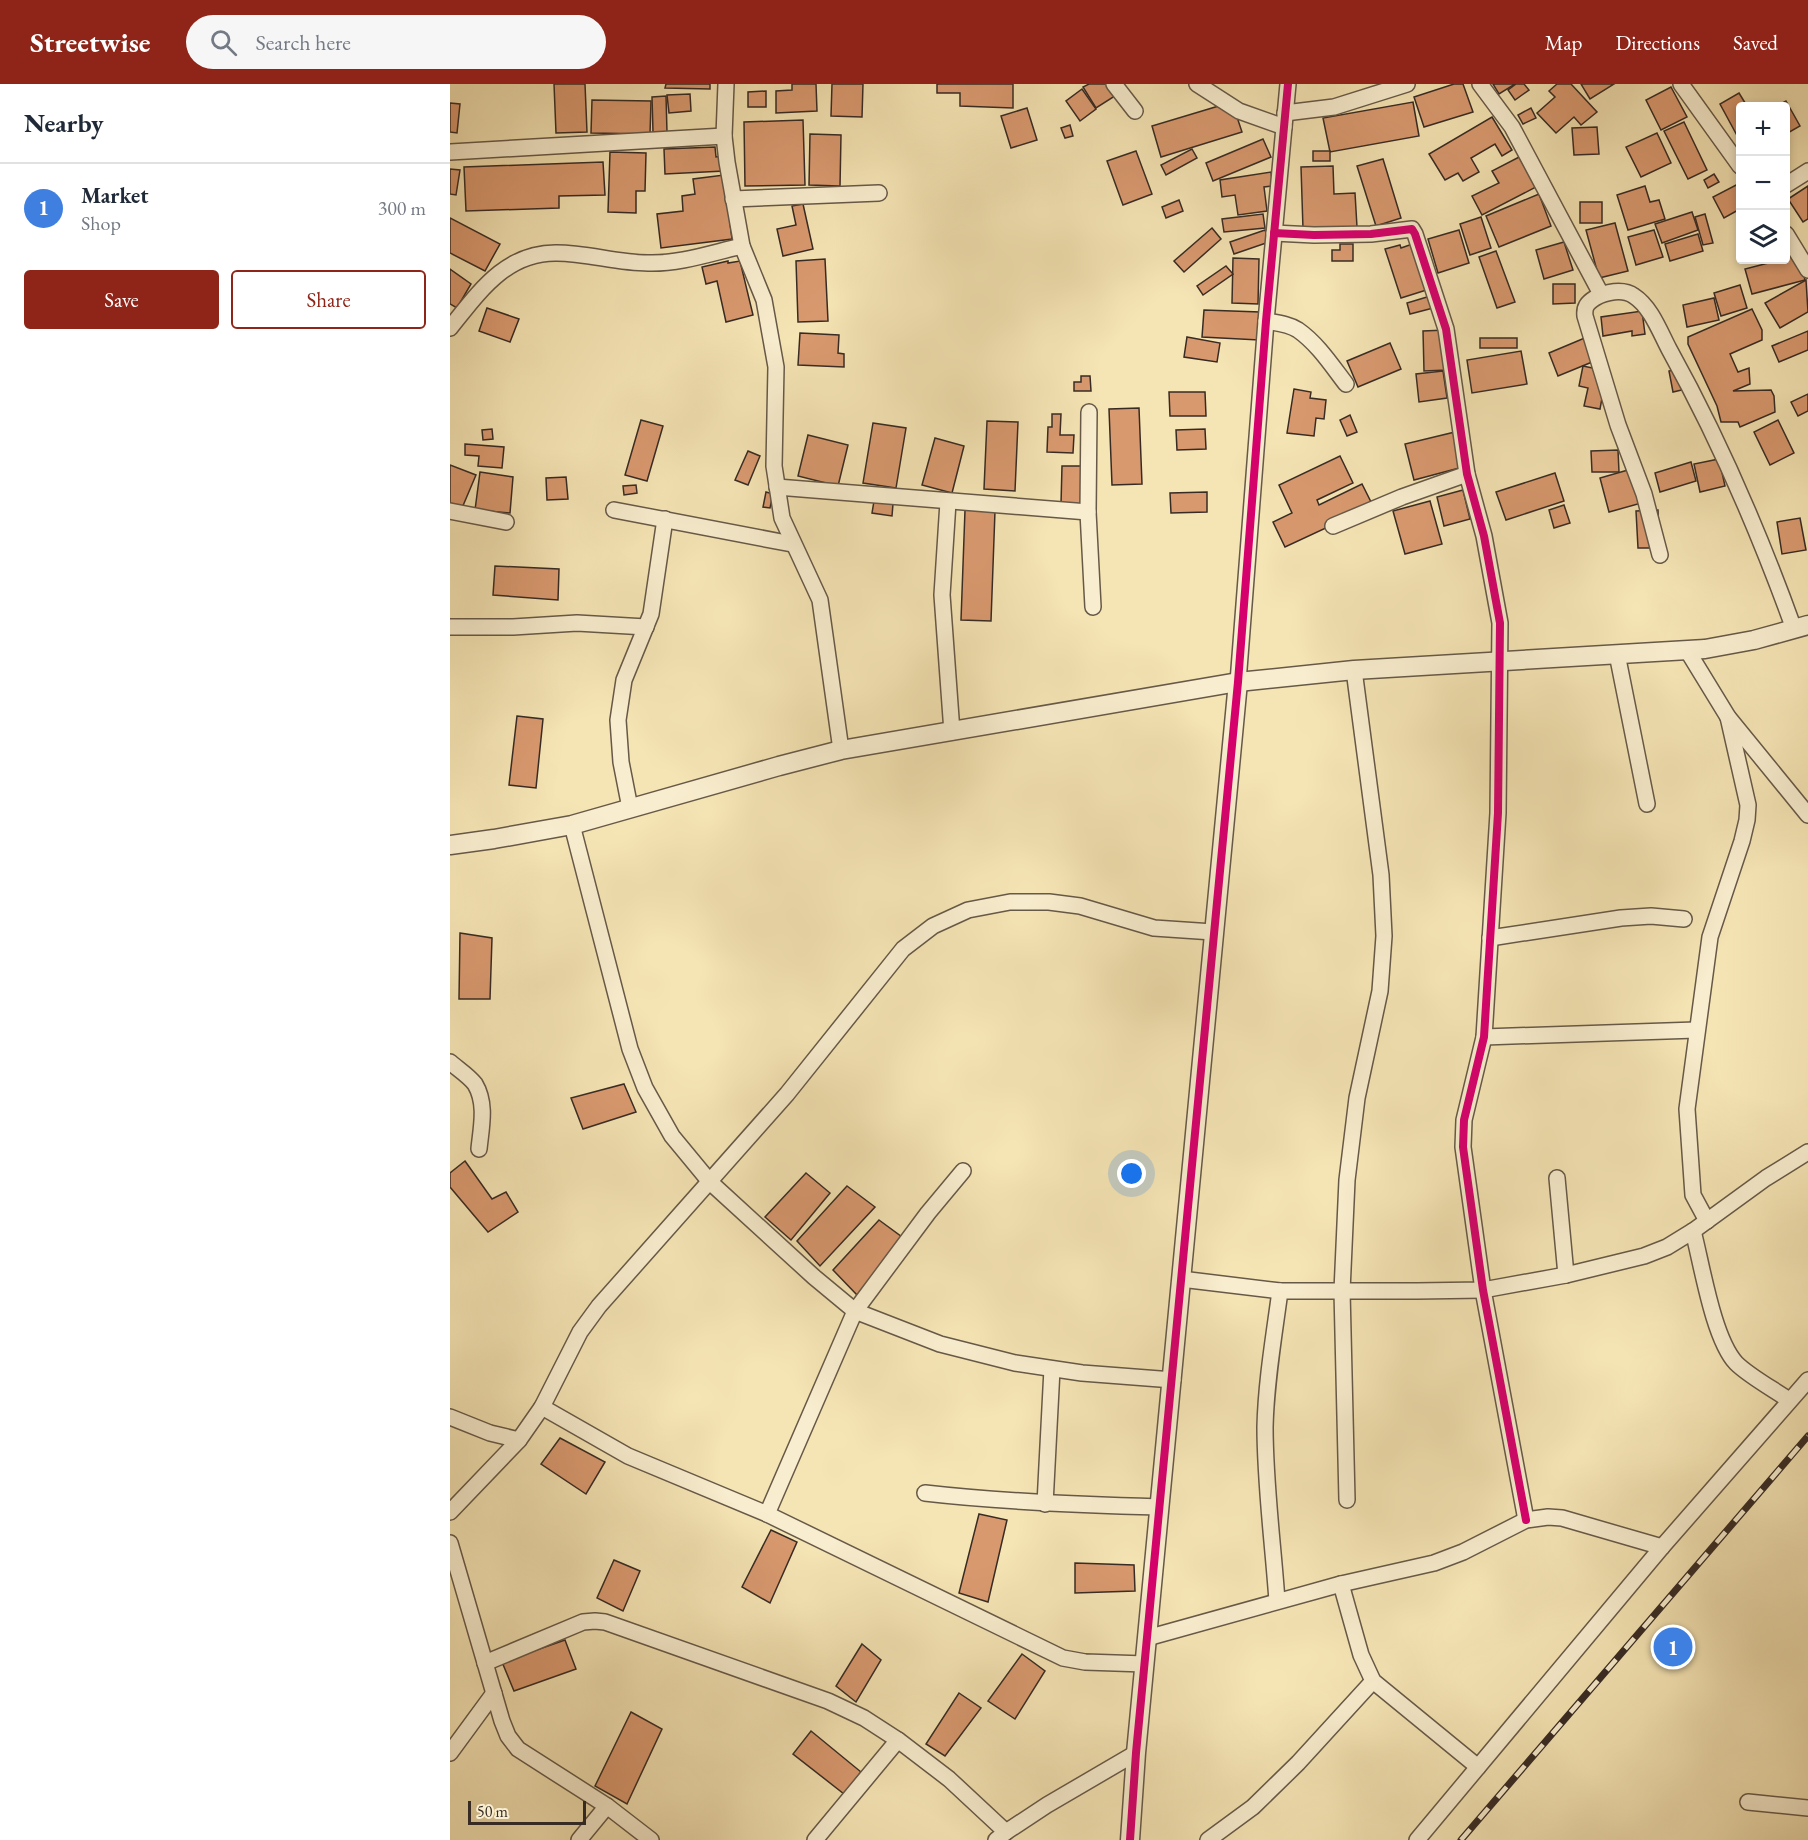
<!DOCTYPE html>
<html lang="en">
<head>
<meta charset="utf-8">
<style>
	body { margin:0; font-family:"EB Garamond",serif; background:#f6f6f7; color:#1f2937 }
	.controls { position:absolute; right:18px; top:18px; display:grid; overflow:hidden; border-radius:6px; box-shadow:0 3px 9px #0003 }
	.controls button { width:54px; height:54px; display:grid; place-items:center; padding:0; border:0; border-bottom:2px solid #e0e1e3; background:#fff; color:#1f2937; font:30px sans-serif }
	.scale { position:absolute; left:18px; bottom:15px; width:118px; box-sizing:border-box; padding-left:6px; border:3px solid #372b24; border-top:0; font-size:16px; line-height:21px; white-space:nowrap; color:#372b24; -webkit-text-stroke:4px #f8edce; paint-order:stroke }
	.you { position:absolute; left:682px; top:1090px; width:21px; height:21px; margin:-15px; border:4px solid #fff; border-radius:50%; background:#1a73e8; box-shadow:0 0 0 9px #1a73e833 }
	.badge { display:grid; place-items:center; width:39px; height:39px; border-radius:50%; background:#8f2418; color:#fff; font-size:20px; font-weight:700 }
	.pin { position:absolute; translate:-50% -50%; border:3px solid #fff; box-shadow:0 2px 6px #0006 }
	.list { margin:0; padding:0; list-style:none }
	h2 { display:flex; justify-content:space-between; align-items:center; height:78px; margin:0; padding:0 24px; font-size:26px }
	h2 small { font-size:20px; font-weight:400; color:#747a83 }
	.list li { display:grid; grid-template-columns:39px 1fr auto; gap:18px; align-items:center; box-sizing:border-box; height:90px; padding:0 24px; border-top:2px solid #e0e1e3 }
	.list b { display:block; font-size:22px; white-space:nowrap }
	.list p { margin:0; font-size:20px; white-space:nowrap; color:#747a83 }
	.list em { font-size:20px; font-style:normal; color:#747a83 }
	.actions { display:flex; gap:12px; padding:18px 24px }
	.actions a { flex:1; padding:14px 0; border:2px solid #8f2418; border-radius:6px; text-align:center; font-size:21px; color:#8f2418 }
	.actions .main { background:#8f2418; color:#fff }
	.icon { flex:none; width:33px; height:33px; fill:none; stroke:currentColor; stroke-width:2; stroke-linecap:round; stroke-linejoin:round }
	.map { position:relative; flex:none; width:1358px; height:1756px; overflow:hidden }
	header { display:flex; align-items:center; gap:36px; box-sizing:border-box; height:84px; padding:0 30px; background:#8f2418; color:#fff }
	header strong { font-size:28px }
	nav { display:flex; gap:33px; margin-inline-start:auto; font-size:21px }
	.search { width:420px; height:54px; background:#f6f6f7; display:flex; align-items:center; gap:15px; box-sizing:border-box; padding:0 21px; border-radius:33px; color:#747a83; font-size:22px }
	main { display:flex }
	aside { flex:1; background:#fff }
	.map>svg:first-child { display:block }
	.building { fill:#d9996f; stroke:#372b24; stroke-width:1.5 }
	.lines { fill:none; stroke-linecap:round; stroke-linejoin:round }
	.minor-casing { stroke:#665948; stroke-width:18 }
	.tertiary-casing { stroke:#665948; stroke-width:21 }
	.minor { stroke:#f8edce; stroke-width:15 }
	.tertiary { stroke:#f8edce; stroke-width:18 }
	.rail-casing { stroke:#372b24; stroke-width:7 }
	.rail { stroke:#f8edce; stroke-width:4.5; stroke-dasharray:14; stroke-linecap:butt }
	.cycleway-casing { stroke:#f8edce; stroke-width:11 }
	.cycleway { stroke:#d6006c; stroke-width:8 }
</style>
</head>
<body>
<header>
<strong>Streetwise</strong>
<div class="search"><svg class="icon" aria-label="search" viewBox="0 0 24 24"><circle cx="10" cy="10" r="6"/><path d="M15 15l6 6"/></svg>Search here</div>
<nav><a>Map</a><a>Directions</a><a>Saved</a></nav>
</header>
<main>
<aside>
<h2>Nearby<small></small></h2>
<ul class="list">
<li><span class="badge" style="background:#3f7fe0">1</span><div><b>Market</b><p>Shop</p></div><em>300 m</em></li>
</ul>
<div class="actions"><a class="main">Save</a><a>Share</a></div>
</aside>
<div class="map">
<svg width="1358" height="1756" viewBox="0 0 1358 1756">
	<rect width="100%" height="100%" fill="#f5e4b4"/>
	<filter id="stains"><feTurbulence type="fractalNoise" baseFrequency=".00333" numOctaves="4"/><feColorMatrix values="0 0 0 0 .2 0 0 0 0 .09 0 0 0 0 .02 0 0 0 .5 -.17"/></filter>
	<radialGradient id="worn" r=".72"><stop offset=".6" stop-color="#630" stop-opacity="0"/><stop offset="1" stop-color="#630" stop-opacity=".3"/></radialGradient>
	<g class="building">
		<path d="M104,0H135L137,48L106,49Z"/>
		<path d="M216,0H260V5L215,4Z"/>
		<path d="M342,0H366L367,27L326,29V7L342,6Z"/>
		<path d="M382,0H413L412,33L381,32Z"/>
		<path d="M487,0H563V24L510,22V9H487Z"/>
		<path d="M639,0H662L668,10L646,24L633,3Z"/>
		<path d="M1004,0H1013L1023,28L974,43L964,13Z"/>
		<path d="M1043,0H1065L1049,10Z"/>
		<path d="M1066,0H1074L1079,6L1065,16L1058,6Z"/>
		<path d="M1107,0H1121L1147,28L1131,41L1124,33L1106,49L1087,29L1105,13L1099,7Z"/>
		<path d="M1131,0H1164L1140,15Z"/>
		<path d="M1221,3L1237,33L1211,46L1196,16Z"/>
		<path d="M632,5L646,25L630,37L616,17Z"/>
		<path d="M316,7V23H298V8Z"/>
		<path d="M1289,9L1297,22H1290V57L1270,20Z"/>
		<path d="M240,10L241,27L219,29L217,11Z"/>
		<path d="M216,12L217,48H203L202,13Z"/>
		<path d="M142,16L201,17L200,50L141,49Z"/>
		<path d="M1336,17L1350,42L1336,50V22H1327Z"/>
		<path d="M782,18L792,48L711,73L702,42Z"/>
		<path d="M963,18L969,52L880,68L873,34Z"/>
		<path d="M0,19L10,20L7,49L0,48Z"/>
		<path d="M577,24L587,56L561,64L551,32Z"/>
		<path d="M1081,24L1086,34L1073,40L1068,31Z"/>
		<path d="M1042,33L1062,66L1052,72L1045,60L1021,74L1029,88L1013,97L1008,89L995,96L979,70Z"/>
		<path d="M353,36L355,101L295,102L294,38Z"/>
		<path d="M1234,38L1257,86L1238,95L1214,47Z"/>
		<path d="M620,41L623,52L615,54L611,44Z"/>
		<path d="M1147,43L1149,70L1124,71L1122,44Z"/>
		<path d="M1207,49L1221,79L1191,93L1176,63Z"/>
		<path d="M360,50L391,51L390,102L359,101Z"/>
		<path d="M813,55L821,73L763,97L756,79Z"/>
		<path d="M265,63L266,73L273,72L274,87L215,90L214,65Z"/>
		<path d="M742,65L747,74L716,91L711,81Z"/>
		<path d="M686,67L702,110L673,121L657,77Z"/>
		<rect x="863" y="67" width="17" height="10"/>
		<path d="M160,68L196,69L195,107H186V129L158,128Z"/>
		<path d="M1071,72L1086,103L1032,131L1022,112L1049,99L1042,87Z"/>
		<path d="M933,75L951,134L926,142L907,82Z"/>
		<path d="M153,78L155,111L109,112V124L16,127L14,83Z"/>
		<path d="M883,82L884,110L905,109L907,143L853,145L851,83Z"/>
		<path d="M0,85L10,86L6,111L0,110Z"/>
		<path d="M821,88L823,102L814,103L817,127L788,131L785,111L772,113L770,96Z"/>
		<path d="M1264,90L1269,98L1258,104L1254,96Z"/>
		<path d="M274,91L282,155L211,164L207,130L233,127L232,112L245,110L243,95Z"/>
		<path d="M1290,99V125L1274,134L1263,113Z"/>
		<path d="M1195,102L1200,118L1209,116L1215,135L1178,146L1167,111Z"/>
		<path d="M1358,102V135L1353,138L1338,115Z"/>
		<path d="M1089,110L1101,142L1049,163L1036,132Z"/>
		<path d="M729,116L733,127L716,134L712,123Z"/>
		<rect x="1130" y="118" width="22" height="21"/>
		<path d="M353,120L363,165L333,172L327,145L346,141L342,122Z"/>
		<path d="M1242,128L1248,146L1212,159L1205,140Z"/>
		<path d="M813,130L815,144L774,148L772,135Z"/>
		<path d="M1255,130L1263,159L1253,161L1245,133Z"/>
		<path d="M1031,133L1041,164L1020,171L1010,140Z"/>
		<path d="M0,134L50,160L35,187L0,169Z"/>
		<path d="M1165,139L1178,187L1149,194L1136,146Z"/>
		<path d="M762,144L771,155L734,188L724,177Z"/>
		<path d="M815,146L819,158L784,170L780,158Z"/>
		<path d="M1009,146L1019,179L988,189L978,155Z"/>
		<path d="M1204,146L1213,173L1186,181L1178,153Z"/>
		<path d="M1248,150L1253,167L1220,177L1215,160Z"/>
		<path d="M971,157L986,203L951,214L935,165L950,161L951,164Z"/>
		<path d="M1114,158L1123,186L1094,195L1086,166Z"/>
		<path d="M890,160H903V177H882V166H890Z"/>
		<path d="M1046,167L1065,218L1047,224L1029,173Z"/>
		<path d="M1349,171L1355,196L1302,210L1295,185Z"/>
		<path d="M783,174L809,175L808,220L782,219Z"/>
		<path d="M375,175L378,237L348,238L346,177Z"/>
		<path d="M278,177V179L290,177L303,231L276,238L267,197L256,200L252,183Z"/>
		<path d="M776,182L783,190L753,211L747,202Z"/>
		<path d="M0,185L21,200L7,224L0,220Z"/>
		<path d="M1356,196L1358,228L1330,244L1315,219Z"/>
		<path d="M1103,200H1125V219L1103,220Z"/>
		<path d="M1290,201L1297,224L1271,232L1264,209Z"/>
		<path d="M987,210L991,222L960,230L957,219Z"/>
		<path d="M1264,214L1269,236L1237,243L1233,221Z"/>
		<path d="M37,224L69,235L60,258L29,247Z"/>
		<path d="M1302,225L1312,246V256L1280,270L1288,288L1299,284L1300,300L1283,307L1321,306L1324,312L1325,328L1290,343L1288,338H1271L1267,322L1238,260V253Z"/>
		<path d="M754,226L810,228L809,256L752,253Z"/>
		<path d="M1192,227L1195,250L1182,252V247L1153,252L1151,233Z"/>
		<path d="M996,246L997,286L974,287L973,247Z"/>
		<path d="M1358,247V266L1329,278L1322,262Z"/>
		<path d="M350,249L389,251L388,269L394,270V283L348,281Z"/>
		<path d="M737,253L770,259L767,278L734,273Z"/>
		<path d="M1137,253L1147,276L1108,292L1099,269Z"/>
		<rect x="1030" y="254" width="37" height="10"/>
		<path d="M940,259L951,285L908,303L897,277Z"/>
		<path d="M1071,267L1077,300L1022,309L1017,276Z"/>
		<path d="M1133,282L1157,287L1150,325L1134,322L1138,304L1129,302Z"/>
		<path d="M1231,284L1236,305L1223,308L1219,287Z"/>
		<path d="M993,287L997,314L969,318L966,290Z"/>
		<path d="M631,292H640L641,307H624V298H631Z"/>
		<path d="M844,305L861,308L860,314L876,316L874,335L866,334L864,352L837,349Z"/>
		<path d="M719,308H755L756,332H720Z"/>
		<path d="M1358,310V327L1348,332L1341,318Z"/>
		<path d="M689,324L692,400L662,401L659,325Z"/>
		<path d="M602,330H611L610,351H624L623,369L597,368L598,343H602Z"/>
		<path d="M900,331L907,348L897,352L890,336Z"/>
		<path d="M191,336L213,342L197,397L175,391Z"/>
		<path d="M1328,336L1344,369L1320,381L1304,348Z"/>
		<path d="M537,337L568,338L565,407L534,405Z"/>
		<path d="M423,339L456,344L446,404L413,399Z"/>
		<path d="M42,345L43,355L33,356L32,346Z"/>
		<path d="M755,345L756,365L727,366L726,346Z"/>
		<path d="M1005,348L1013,383L964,396L955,360Z"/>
		<path d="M358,351L398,361L388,402L348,392Z"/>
		<path d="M485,354L514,362L502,409L472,401Z"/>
		<path d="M15,360L54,363L52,384L28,382L29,372L15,371Z"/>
		<path d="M1168,366L1169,388H1142L1141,367Z"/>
		<path d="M298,367L310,372L298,401L285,396Z"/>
		<path d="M890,372L903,399L867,416L869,421L912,400L923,422L835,463L823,438L842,429L829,401Z"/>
		<path d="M1269,375L1275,402L1250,408L1244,380Z"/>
		<path d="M1241,378L1246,397L1210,408L1205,389Z"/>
		<path d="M0,381L26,391L12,424L0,419Z"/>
		<path d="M612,382H634L633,421L611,420Z"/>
		<path d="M1185,384L1195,418L1159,428L1150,394Z"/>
		<path d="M30,388L63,393L60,429L25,426Z"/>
		<path d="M1105,389L1114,417L1056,436L1046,408Z"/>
		<path d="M116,393L118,415L97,416L96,394Z"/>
		<path d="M186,401L187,409L174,411L173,402Z"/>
		<path d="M1013,406L1020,435L994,442L987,413Z"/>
		<path d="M316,408L323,410L320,424L313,423Z"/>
		<path d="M757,408V428L721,429L720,409Z"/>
		<path d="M424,417L443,420L442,432L422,429Z"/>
		<path d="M980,417L992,460L955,470L943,427Z"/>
		<path d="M1114,421L1120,439L1104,444L1099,426Z"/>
		<path d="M515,426L545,427L541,537L511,536Z"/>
		<path d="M1208,426L1209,464H1188L1186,427Z"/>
		<path d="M1350,434L1356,466L1332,470L1327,438Z"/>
		<path d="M45,482L109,485L108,516L43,511Z"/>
		<path d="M67,632L93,635L86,704L59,701Z"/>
		<path d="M10,849L42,854L40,915H9Z"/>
		<path d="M174,1000L186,1028L133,1045L121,1014Z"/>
		<path d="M15,1077L42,1115L56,1108L68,1128L38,1148L0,1103V1089Z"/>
		<path d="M356,1089L380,1109L341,1156L315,1133Z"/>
		<path d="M397,1102L425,1123L370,1182L347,1157Z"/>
		<path d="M429,1136L452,1153L409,1213L383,1186Z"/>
		<path d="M110,1354L155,1378L136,1410L91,1380Z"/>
		<path d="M529,1430L557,1436L538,1518L509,1509Z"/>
		<path d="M321,1446L347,1458L320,1519L292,1503Z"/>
		<path d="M164,1476L190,1487L173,1527L147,1514Z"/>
		<path d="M625,1479L684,1481L685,1507L625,1509Z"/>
		<path d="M115,1556L126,1585L64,1607L52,1578Z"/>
		<path d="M412,1560L431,1576L406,1618L386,1602Z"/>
		<path d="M572,1570L595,1587L565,1635L538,1617Z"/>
		<path d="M509,1609L531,1624L495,1672L476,1660Z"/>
		<path d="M181,1628L212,1645L177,1720L145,1702Z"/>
		<path d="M361,1647L411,1688L394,1710L343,1670Z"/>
	</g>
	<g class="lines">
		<g class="minor-casing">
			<g id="minor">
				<path d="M276,0L274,52L277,78L292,162L314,216L326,283L324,382L332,434L370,516L391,666"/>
				<path d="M664,0L685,27"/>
				<path d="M747,0L789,27L834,43"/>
				<path d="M1030,0L1062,43L1151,210"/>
				<path d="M1231,0L1290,82"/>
				<path d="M835,29L884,23L957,0"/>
				<path d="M0,68L274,52"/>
				<path d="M1336,101L1358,87"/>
				<path d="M283,115L429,109"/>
				<path d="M824,149L864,151L921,150L962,145L965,150L996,245L1017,390L1034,452L1050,539L1048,729L1034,953L1014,1036L1013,1063L1033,1206L1076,1436"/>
				<path d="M1336,150L1358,186"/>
				<path d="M816,237C827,239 839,240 848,246C868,260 882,282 896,300"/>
				<path d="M0,244C29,208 56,168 107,169C137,169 167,179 198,179C230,180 261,169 292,162"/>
				<path d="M639,328L638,428L643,523"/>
				<path d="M327,403L638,428"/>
				<path d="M498,418L492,511L502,648"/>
				<path d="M164,426L342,460"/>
				<path d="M0,427L56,438"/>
				<path d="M883,442L952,413L1017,390"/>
				<path d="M1210,471L1194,410L1168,341L1135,232C1134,223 1137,219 1145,214C1155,208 1173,204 1184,212C1201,223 1210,248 1219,265C1269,355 1309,448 1344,545"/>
				<path d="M0,543H63L127,539L196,543"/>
				<path d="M1237,566L1278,633L1358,731"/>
				<path d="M1167,570L1197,720"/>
				<path d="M788,598L816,237L838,0"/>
				<path d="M180,724L171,678L168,636L174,596L201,530L215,435"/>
				<path d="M122,741L180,965L195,1004L222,1052L260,1098L364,1193L405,1227L490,1260L565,1279L632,1289L723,1296"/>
				<path d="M1040,854L1171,834L1201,832L1234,835"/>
				<path d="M1034,953L1246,946"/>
				<path d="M0,978C8,985 19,992 25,1000C37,1020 31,1044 29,1065"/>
				<path d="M1107,1094L1116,1191"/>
				<path d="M1257,1137L1243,1111L1237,1025L1260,853L1292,757L1297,736L1298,721L1278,633"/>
				<path d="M1243,1147C1252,1181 1263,1254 1286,1279C1299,1292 1323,1305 1339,1316"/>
				<path d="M731,1195L830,1207H967L1033,1206L1116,1191L1194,1172L1217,1163L1243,1147L1316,1094L1358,1068"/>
				<path d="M92,1323L178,1372L317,1430L613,1574L635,1578L695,1580"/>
				<path d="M0,1333L40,1349L69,1356"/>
				<path d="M475,1409C553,1418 631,1421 710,1423"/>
				<path d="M897,1416L892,1207L897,1096L907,1014L930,907L934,852L931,791L904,586"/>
				<path d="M595,1420L602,1285"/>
				<path d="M0,1428L69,1356L92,1323L130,1248L149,1222L337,1010L453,865L483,842L518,826L560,818H599L630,822L704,844L763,848"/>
				<path d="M317,1430L405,1227L478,1129L513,1087"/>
				<path d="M0,1459L52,1637L58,1652L68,1665L157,1722L201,1756"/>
				<path d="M891,1500L911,1571L923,1597L1028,1683"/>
				<path d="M827,1517C823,1459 815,1401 815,1343C816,1298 824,1252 830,1207"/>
				<path d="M697,1554L891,1500L984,1479L1013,1468L1076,1436L1098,1433L1112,1434L1212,1463"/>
				<path d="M35,1579L133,1538L145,1537L155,1538L378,1617L414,1634L448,1656L499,1695L556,1748"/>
				<path d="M0,1669L44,1609"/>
				<path d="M1298,1718L1358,1724"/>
				<path d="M129,1756L157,1722"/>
				<path d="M365,1756L448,1656"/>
				<path d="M546,1756L556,1748L597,1721L686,1669"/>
				<path d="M758,1756L803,1723L848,1679L923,1597"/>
				<path d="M967,1756L1212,1463L1358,1296"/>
			</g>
		</g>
		<g class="tertiary-casing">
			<g id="tertiary">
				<path d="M0,761L44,755L122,741L329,682L391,666L788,598L904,586L1255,565L1304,556L1358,541"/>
				<path d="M680,1756L686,1669L788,598"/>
			</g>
		</g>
		<use href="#minor" class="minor"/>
		<use href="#tertiary" class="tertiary"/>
		<g class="rail-casing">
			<path id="rail" d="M1011,1756L1358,1352"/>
		</g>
		<use href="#rail" class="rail"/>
		<g class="cycleway-casing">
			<g id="cycleway">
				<path d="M824,149L864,151L921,150L962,145L965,150L996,245L1017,390L1034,452L1050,539L1048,729L1034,953L1014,1036L1013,1063L1033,1206L1076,1436"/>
				<path d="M680,1756L686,1669L788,598L816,237L838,0"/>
			</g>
		</g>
		<use href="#cycleway" class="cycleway"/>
	</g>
	<rect width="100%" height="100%" filter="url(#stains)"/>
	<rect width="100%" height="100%" fill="url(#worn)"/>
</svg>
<div class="controls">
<button>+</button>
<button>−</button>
<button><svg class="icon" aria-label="layers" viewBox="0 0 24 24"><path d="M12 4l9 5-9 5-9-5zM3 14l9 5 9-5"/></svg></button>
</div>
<div class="scale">50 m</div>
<div class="you"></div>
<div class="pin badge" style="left:1223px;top:1563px;background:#3f7fe0">1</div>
</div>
</main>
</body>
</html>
